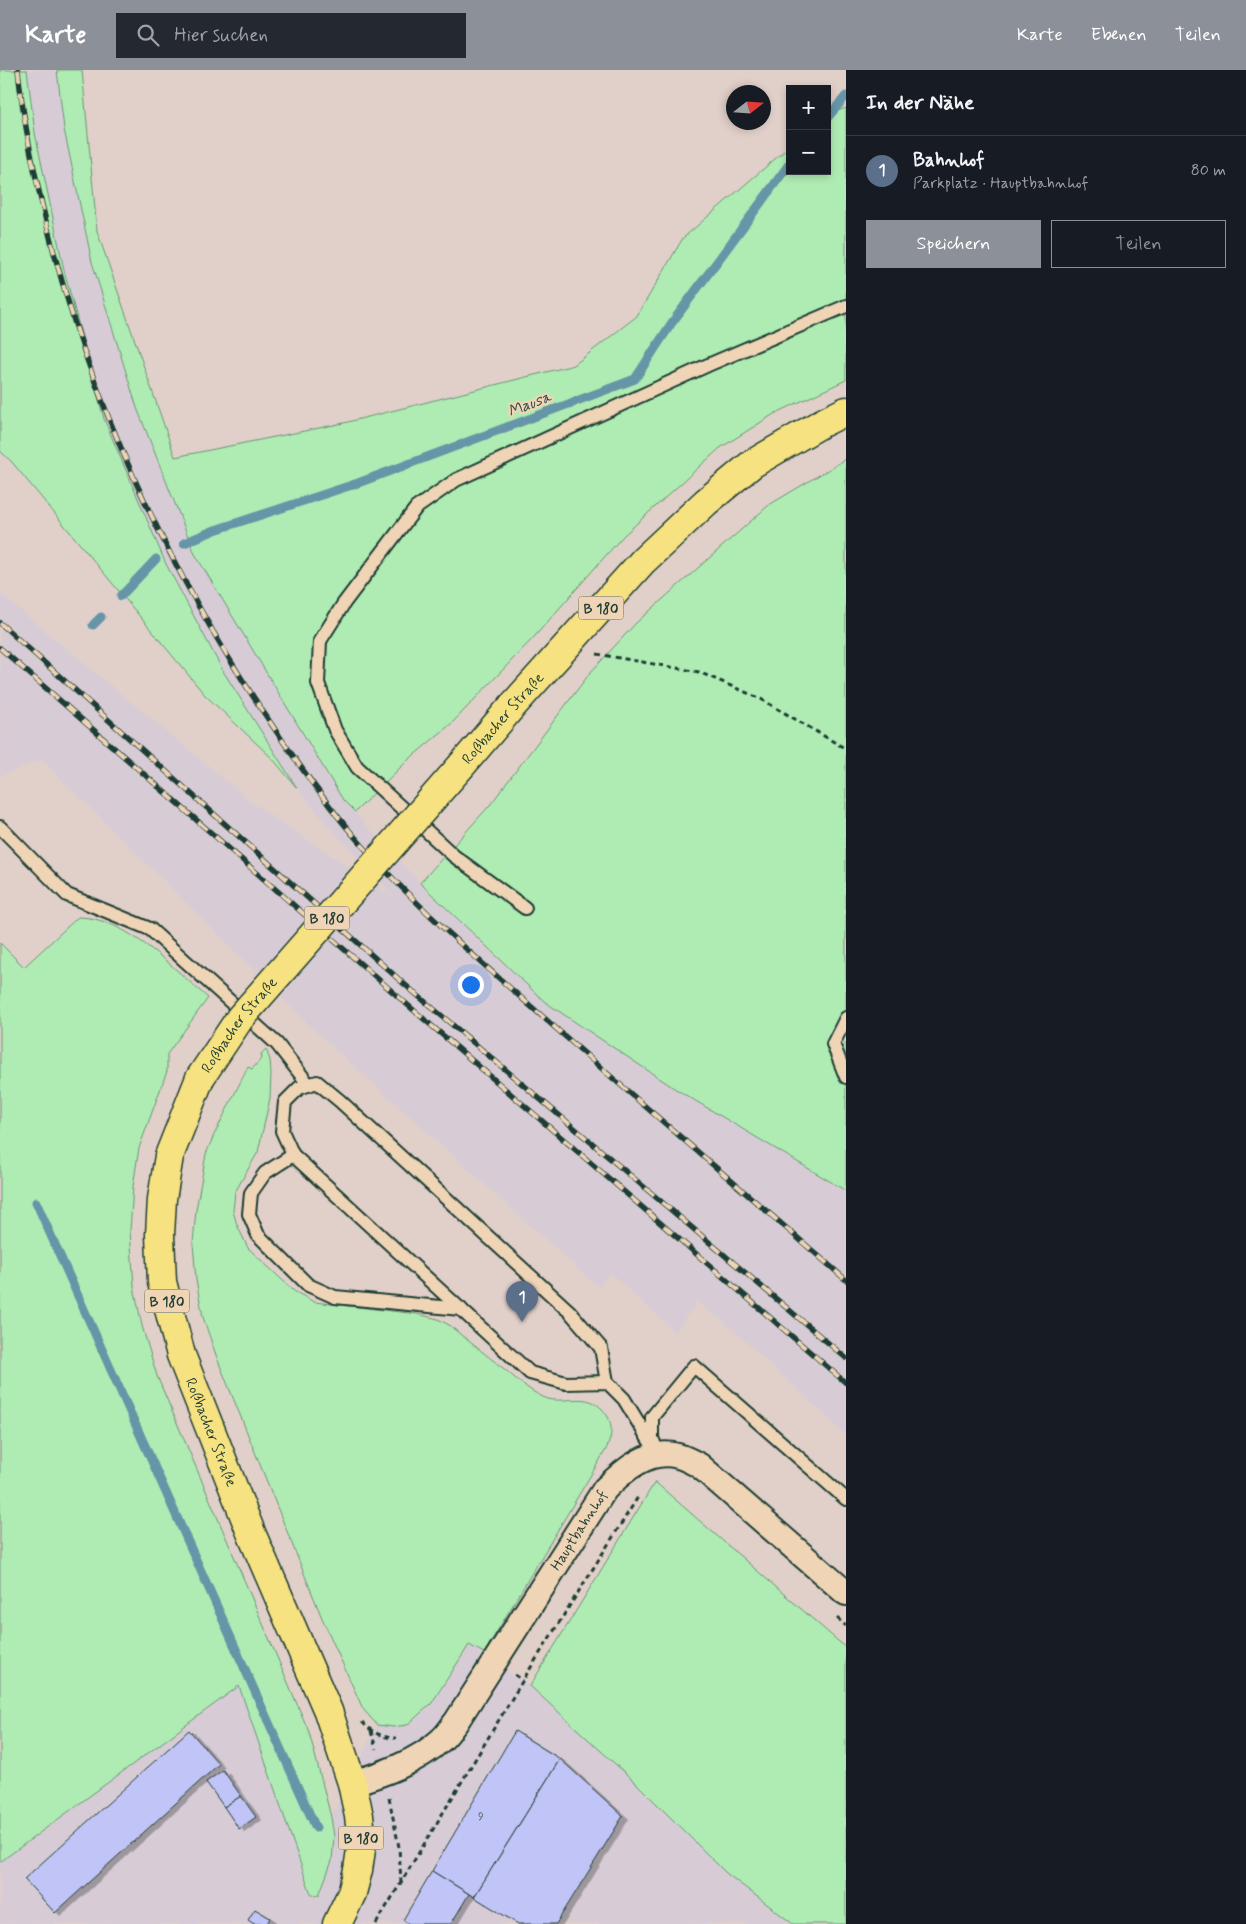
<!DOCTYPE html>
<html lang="de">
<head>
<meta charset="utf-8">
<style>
	body { margin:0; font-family:Mynerve,sans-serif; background:#242831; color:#f1f3f6 }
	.controls { position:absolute; right:15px; top:15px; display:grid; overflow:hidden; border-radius:0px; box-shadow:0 2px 8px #0003 }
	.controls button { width:45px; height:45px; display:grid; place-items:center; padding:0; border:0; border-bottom:1px solid #363941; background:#171b24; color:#f1f3f6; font:25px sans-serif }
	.compass { position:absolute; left:726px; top:15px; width:45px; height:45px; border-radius:50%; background:#171b24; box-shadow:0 2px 8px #0003; rotate:73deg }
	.you { position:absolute; left:470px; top:914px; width:18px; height:18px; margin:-12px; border:4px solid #fff; border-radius:50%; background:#1a73e8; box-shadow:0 0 0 8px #1a73e833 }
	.badge { display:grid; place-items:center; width:32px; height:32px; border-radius:50%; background:#8c9099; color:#fff; font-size:16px; font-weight:700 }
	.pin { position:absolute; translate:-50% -41px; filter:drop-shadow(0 1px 2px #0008) }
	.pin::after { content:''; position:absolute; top:26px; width:18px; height:15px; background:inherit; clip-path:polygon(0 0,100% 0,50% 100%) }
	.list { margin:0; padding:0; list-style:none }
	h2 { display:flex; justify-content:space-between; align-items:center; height:65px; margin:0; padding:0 20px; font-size:21px }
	h2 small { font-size:16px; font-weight:400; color:#9ea1a6 }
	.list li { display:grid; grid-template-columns:32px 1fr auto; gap:15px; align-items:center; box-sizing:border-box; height:70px; padding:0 20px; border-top:1px solid #363941 }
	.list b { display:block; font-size:19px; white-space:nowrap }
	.list p { margin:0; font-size:16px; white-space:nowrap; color:#9ea1a6 }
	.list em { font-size:16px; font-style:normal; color:#9ea1a6 }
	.actions { display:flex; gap:10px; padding:15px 20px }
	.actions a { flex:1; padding:11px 0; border:1px solid #8c9099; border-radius:0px; text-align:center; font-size:18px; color:#8c9099 }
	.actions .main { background:#8c9099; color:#fff }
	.icon { flex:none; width:28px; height:28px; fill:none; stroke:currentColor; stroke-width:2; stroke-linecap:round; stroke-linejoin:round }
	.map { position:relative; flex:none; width:846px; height:1854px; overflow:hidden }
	header { display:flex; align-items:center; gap:30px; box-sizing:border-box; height:70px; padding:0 25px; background:#8c9099; color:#fff }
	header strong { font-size:24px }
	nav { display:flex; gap:28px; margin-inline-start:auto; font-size:18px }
	.search { width:350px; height:45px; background:#242831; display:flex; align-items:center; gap:12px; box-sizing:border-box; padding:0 18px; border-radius:0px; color:#9ea1a6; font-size:19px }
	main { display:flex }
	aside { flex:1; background:#171b24 }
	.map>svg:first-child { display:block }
	.built { fill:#d7ccd6 }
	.green { fill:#afecb3; stroke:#679474 }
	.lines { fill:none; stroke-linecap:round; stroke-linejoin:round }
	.stream { stroke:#6695a8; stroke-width:9 }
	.building { fill:#c1c4f6; stroke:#1f3d34; filter:url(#shadow) }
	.service-casing { stroke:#1f3d34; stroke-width:16 }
	.minor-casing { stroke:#1f3d34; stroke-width:28 }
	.primary-casing { stroke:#1f3d34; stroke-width:31 }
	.path { stroke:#1f3d34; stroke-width:3; stroke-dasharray:5 4; stroke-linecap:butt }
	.service { stroke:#efd5b6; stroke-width:12 }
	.minor { stroke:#efd5b6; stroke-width:24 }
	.primary { stroke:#f7e281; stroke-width:28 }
	.rail-casing { stroke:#1f3d34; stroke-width:5.5 }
	.rail { stroke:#efd5b6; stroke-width:4; stroke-dasharray:11; stroke-linecap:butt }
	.primary-bridge-casing { stroke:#1f3d34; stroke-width:31; stroke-linecap:butt }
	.primary-bridge { stroke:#f7e281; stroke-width:28 }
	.labels { text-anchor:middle; stroke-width:4.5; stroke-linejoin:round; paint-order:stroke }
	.number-label { font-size:12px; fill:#485f64 }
	.shield { fill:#efd5b6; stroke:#5d6b5b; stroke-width:1 }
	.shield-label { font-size:14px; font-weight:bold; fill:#1f3d34 }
	.street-label { font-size:15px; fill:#1f3d34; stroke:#efd5b6 }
	.water-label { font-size:16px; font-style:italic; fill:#2b4c47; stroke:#efd5b6 }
</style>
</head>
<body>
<header>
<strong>Karte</strong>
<div class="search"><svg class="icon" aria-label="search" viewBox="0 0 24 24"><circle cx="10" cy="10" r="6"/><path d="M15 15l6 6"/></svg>Hier suchen</div>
<nav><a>Karte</a><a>Ebenen</a><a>Teilen</a></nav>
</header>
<main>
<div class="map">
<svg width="846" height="1854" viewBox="0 0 846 1854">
	<defs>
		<filter id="shadow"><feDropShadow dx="5.5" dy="3" stdDeviation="0" flood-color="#0004"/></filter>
	</defs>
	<rect width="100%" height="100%" fill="#e1d0c9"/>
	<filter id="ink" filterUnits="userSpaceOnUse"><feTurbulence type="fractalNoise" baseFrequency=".02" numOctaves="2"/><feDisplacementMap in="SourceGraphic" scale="10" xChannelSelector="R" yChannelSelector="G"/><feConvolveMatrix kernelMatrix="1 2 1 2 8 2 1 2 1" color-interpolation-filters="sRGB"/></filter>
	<g filter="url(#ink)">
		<g class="built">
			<path d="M27,0H57L64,59L92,192L137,338L195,484L343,730L430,824L545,932L674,1018L846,1121V1365L724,1252L697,1232L675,1262L610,1203L598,1217L313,959L42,690L0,706V523L254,734L395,828L321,748L297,718L223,601L166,494L104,349L64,200L35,63Z"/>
			<path d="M469,1575L530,1616L636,1713L726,1803L793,1854H0V1792L239,1615L311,1824L334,1766L331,1747L377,1655L393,1657L407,1655L419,1646L431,1634Z"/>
		</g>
		<g class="green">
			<path d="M0,0H27L35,63L64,200L104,349L166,494L223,601L297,718L272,688L205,625L11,391L0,381Z"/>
			<path d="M57,0H82L97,161L175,387L344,353L574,295L637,246L683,168L790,76V101H827V45L846,38V310L774,344L720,378L623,466L535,566L452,653L407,691L355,742L343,730L195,484L137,338L92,192L64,59Z"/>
			<path d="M846,389V943L836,966L846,975V1121L674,1018L545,932L420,813L490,735L590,603L636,553L769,435Z"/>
			<path d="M78,847C126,847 174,899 208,928L167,984V1001L139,1078L133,1116L130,1161L134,1217L142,1256L157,1306L309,1662L331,1747L334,1766L332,1791L319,1825L311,1824L239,1616L0,1792V873L24,897Z"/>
			<path d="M266,979L270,990L271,1003L270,1028L258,1082L235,1122L233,1141L237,1155L248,1178L294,1221L314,1232L417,1244L438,1249L449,1255C467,1270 485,1284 503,1298C515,1308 528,1320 543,1327C561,1336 585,1321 601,1338C615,1351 613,1367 604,1383L484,1583L469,1575L431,1634L407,1655L393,1657L377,1655L363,1639L322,1548L217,1288L203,1247L196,1210L193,1173L196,1140L206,1084L214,1065L248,997L252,999L262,988L261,984Z"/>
			<path d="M655,1412L846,1578V1854H793L726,1803L636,1713L530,1616Z"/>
		</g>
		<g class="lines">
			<g class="stream">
				<path d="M827,48L846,26"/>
				<path d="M184,473L215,460L358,413L635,309L671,254L790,93"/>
				<path d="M121,526L156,489"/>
				<path d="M93,555L101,547"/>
				<path d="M36,1132L316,1758"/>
			</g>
		</g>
		<g class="building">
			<path d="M189,1660L219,1694L55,1843L24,1809Z"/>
			<path d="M515,1661L560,1689L474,1827L432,1801Z"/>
			<path d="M560,1689L623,1746L556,1854H518L474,1827Z"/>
			<path d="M223,1700L241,1726L224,1737L206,1712Z"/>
			<path d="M241,1726L256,1747L239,1759L224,1737Z"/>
			<path d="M432,1801L469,1824L451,1854H409L403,1850Z"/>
			<path d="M255,1839L270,1848L267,1854H254L248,1850Z"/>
		</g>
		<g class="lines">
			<g class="service-casing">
				<g id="service">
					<path d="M0,757L67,825L150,859L277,974L309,1015"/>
					<path d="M525,838L454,786L357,697L335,660L318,613L320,571L344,533L416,438L456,410L708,295L846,236"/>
					<path d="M846,948L833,974L846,1007"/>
					<path d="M293,1085L265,1103L251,1123L249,1144L258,1165L308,1215L335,1227L461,1239"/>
					<path d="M607,1312L566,1313L530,1303L293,1085L282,1061L285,1032L299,1018L317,1012L340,1031L570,1242L601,1278L607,1312L624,1329L658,1385"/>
					<path d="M654,1373L652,1368V1347L694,1296L846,1429"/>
				</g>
			</g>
			<g class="minor-casing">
				<g id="minor">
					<path id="s1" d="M352,1713C383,1704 417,1692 441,1670C447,1665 451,1658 456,1652L605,1419C624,1400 649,1378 678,1386C685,1388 693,1392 700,1396L846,1523"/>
				</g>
			</g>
			<g class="primary-casing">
				<g id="primary">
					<path id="s2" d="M462,695L508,641L643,491L706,432L752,394L822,353L846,341"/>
					<path id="s3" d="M200,1008L169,1086L162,1129L160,1165L162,1212L181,1285L252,1465L328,1641L352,1713L359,1746L362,1773L358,1800L352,1823L337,1854"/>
				</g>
			</g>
			<g class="path">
				<path d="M597,584L699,602L761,629L846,679"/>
				<path d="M837,1548L846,1556"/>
				<path d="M515,1605L523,1610"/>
				<path d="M362,1652C372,1662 382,1668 396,1668"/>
				<path d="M371,1661L376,1679"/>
				<path d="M389,1728L399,1777L401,1813"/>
				<path d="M376,1854L523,1610L638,1427"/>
			</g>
			<use href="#service" class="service"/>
			<use href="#minor" class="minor"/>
			<use href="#primary" class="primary"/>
			<g class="rail-casing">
				<g id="rail">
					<path d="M18,0C24,60 38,121 53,179C98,348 172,507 270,652C298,694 327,736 361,774C421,842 491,901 559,961C654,1045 751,1127 846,1210"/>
					<path d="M0,553L403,913L846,1288"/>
					<path d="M0,578L410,937L846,1313"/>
				</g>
			</g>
			<use href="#rail" class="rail"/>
			<g class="primary-bridge-casing">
				<g id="primary-bridge">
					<path id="s4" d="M200,1008L240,948L462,695"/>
				</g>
			</g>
			<use href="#primary-bridge" class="primary-bridge"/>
		</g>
	</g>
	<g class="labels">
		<g class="number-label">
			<text x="481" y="1750">9</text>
		</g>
		<g class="shield">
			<rect x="578.5" y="526.5" width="45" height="23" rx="4"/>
			<rect x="304.5" y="836.5" width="45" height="23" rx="4"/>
			<rect x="144.5" y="1219.5" width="45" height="23" rx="4"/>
			<rect x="338.5" y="1756.5" width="45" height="23" rx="4"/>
		</g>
		<g class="shield-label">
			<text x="601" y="543">B 180</text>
			<text x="327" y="853">B 180</text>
			<text x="167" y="1236">B 180</text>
			<text x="361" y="1773">B 180</text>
		</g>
		<g class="street-label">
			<text dy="5" stroke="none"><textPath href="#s2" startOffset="62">Roßbacher Straße</textPath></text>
			<text dy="5" stroke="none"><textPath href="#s4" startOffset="66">Roßbacher Straße</textPath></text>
			<text dy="5" stroke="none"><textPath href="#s3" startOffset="369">Roßbacher Straße</textPath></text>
			<text dy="5" stroke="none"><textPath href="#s1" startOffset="351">Hauptbahnhof</textPath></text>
		</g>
		<g class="water-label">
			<text transform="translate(529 333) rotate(-21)" y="6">Mausa</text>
		</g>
	</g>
</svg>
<div class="controls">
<button>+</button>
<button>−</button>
</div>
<svg class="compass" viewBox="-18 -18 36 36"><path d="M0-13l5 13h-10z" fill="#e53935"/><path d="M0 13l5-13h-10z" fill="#9ea1a6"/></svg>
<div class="you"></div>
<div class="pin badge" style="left:522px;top:1252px;background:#5c6f8a">1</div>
</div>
<aside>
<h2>In der Nähe<small></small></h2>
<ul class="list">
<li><span class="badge" style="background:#5c6f8a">1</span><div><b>Bahnhof</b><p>Parkplatz · Hauptbahnhof</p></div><em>80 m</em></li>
</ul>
<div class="actions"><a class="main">Speichern</a><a>Teilen</a></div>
</aside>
</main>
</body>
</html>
